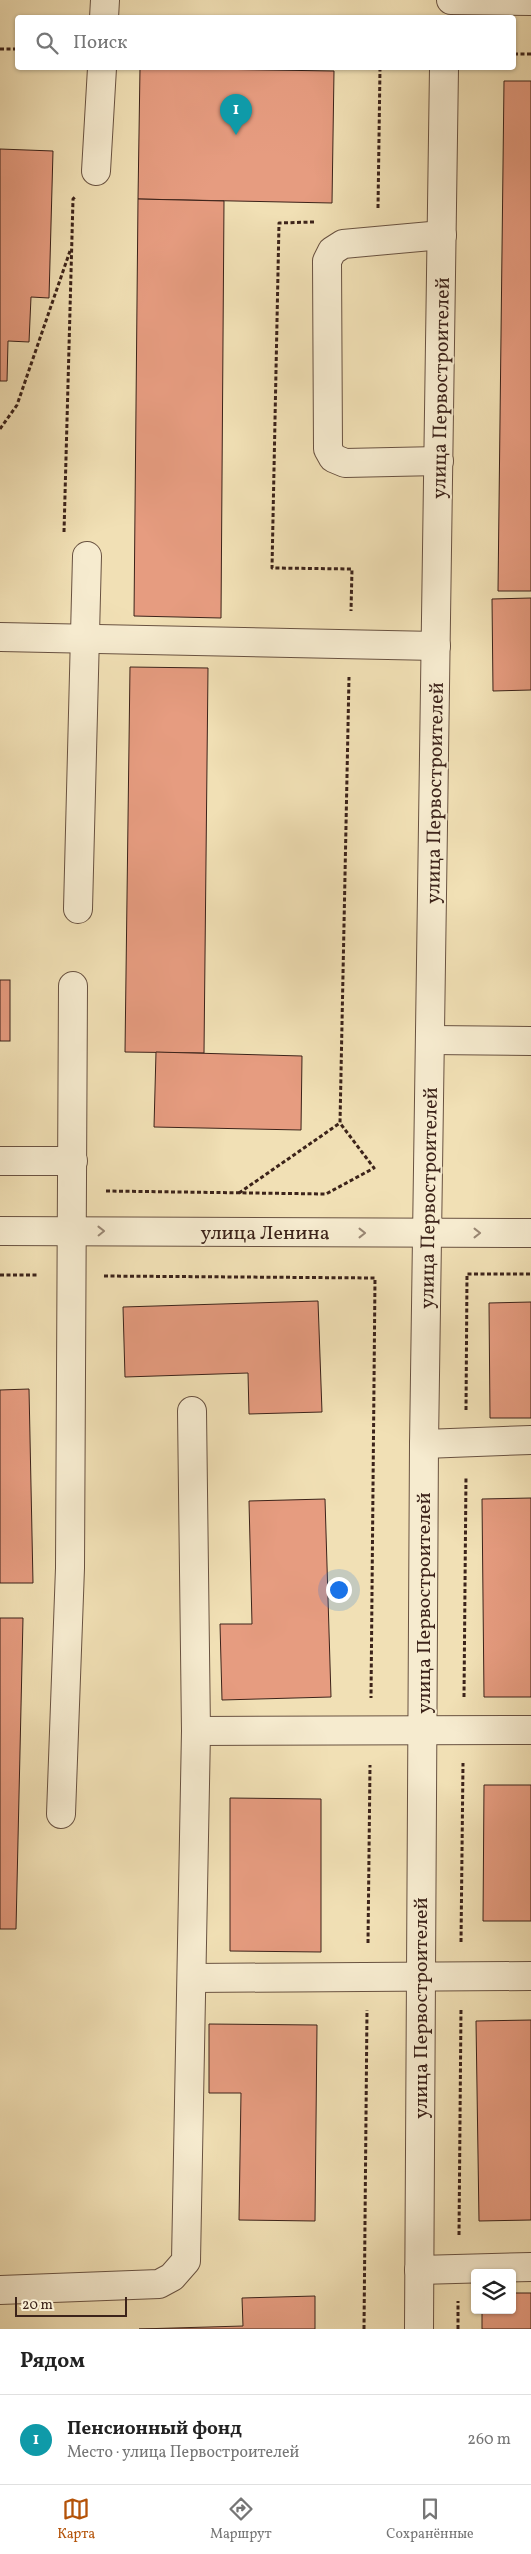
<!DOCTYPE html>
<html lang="ru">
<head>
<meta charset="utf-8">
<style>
	body { margin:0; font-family:Vollkorn,serif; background:#f2f2f2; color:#222 }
	.controls { position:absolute; right:15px; bottom:15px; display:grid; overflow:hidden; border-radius:5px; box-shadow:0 1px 4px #0004 }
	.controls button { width:45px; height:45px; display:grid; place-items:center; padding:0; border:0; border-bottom:1px solid #e0e0e0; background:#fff; color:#222; font:25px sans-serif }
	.scale { position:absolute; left:15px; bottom:12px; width:112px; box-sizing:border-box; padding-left:5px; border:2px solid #3c231a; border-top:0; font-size:14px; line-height:18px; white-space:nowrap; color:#3c231a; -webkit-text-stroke:4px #f6ebcf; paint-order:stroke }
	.you { position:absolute; left:338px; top:1589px; width:18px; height:18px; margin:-12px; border:4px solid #fff; border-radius:50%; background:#1a73e8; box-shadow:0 0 0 8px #1a73e833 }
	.badge { display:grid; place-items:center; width:32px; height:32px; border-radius:50%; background:#b45309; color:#fff; font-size:16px; font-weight:700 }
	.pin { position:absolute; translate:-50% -41px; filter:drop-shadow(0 1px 2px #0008) }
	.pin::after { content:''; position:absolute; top:26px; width:18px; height:15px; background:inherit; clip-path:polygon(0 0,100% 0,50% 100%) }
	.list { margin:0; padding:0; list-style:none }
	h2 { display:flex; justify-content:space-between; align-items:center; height:65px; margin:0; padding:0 20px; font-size:21px }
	h2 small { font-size:16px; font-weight:400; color:#767676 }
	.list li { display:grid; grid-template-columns:32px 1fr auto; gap:15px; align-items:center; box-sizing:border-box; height:90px; padding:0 20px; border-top:1px solid #e0e0e0 }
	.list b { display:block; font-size:19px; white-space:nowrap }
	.list p { margin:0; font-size:16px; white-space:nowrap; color:#767676 }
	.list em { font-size:16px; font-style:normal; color:#767676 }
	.icon { flex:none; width:28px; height:28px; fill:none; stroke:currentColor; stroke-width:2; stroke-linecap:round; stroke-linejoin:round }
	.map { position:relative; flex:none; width:531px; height:2329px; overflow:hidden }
	.search { position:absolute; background:#fff; box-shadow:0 1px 4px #0004; left:15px; right:15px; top:15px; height:55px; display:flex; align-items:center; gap:12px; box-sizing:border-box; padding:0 18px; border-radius:5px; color:#767676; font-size:19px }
	.sheet { height:155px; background:#fff }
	nav { display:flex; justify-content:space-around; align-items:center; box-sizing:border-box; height:70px; border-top:1px solid #e0e0e0; background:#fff; font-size:14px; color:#767676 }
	nav a { display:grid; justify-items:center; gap:2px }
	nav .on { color:#b45309 }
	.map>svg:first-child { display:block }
	.building { fill:#e69c80; stroke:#3c231a }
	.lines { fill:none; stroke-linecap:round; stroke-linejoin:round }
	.minor-casing { stroke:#695241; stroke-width:30 }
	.path { stroke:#3c231a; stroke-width:3; stroke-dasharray:4 2.5; stroke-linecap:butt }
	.minor { stroke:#f6ebcf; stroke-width:28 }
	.oneway { stroke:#998774 }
	.labels { text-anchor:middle; stroke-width:4; stroke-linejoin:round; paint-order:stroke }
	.street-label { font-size:20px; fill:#3c231a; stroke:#f6ebcf }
</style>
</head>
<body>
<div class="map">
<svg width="531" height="2329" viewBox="0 0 531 2329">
	<rect width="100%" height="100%" fill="#f1e0b5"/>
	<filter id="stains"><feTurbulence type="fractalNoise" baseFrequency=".004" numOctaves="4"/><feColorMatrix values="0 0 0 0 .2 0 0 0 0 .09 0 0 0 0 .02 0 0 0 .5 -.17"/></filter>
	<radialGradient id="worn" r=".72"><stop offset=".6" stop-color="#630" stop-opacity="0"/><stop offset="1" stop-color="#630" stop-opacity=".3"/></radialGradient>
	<g class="building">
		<path d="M140,68L334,71L332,203L138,199Z"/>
		<path d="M504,81H531V591H498Z"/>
		<path d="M0,149L53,151L49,298L31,297L29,342L8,341L7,381H0Z"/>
		<path d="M138,199L224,201L221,618L134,616Z"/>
		<path d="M531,598V690L493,691L492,599Z"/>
		<path d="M130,667L208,668L204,1053L125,1052Z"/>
		<rect x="0" y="980" width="10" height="61"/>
		<path d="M156,1052L302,1056L301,1130L154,1127Z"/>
		<path d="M318,1301L322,1412L249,1414L248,1373L125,1377L123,1307Z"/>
		<path d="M531,1302V1418H490L489,1303Z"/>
		<path d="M29,1389L33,1583H0V1390Z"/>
		<path d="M531,1498V1697H484L482,1499Z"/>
		<path d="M325,1499L331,1697L222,1700L220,1624H252L249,1501Z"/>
		<path d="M0,1618H23L16,1929H0Z"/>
		<path d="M484,1785H531V1921H483Z"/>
		<path d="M230,1798L321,1799V1952L230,1951Z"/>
		<path d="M531,2020V2220L479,2221L476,2021Z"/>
		<path d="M209,2024L317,2025L315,2221L239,2220L241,2093H209Z"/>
		<path d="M512,2293H531V2329H482V2310H512Z"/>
		<path d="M315,2296V2329H139L243,2326L242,2298Z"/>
	</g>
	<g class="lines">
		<g class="minor-casing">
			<g id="minor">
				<path d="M451,0L531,1"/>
				<path d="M104,18L105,0"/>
				<path d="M96,171L102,68"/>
				<path d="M439,461L345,463L333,458L328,449L327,261L332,251L343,244L442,235"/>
				<path d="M0,637L436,646"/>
				<path d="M78,909L87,556"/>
				<path d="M431,1040L531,1041"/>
				<path d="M0,1161H73"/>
				<path d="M0,1231L531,1233"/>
				<path d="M424,1444L531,1440"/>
				<path d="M196,1731L531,1730"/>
				<path d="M61,1814L70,1568L73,986"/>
				<path d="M192,1978L531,1976"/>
				<path d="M419,2270L531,2267"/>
				<path d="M0,2290L159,2284L172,2277L186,2261L196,1731L192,1411"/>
				<path d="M419,2329L424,1444L444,68"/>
			</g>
		</g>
		<g class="path">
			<path d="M0,49H18"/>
			<path d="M514,54H531"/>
			<path d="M378,208L380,68"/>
			<path d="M314,222L279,223L272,568L352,569L351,611"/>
			<path d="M0,429L17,405L70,251"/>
			<path d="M64,532L73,199L75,197"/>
			<path d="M106,1191L326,1194L374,1168L340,1123"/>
			<path d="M239,1193L340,1123L349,677"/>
			<path d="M0,1275H38"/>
			<path d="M104,1276L375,1278L371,1698"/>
			<path d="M466,1410L467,1274H531"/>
			<path d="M464,1697L466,1476"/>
			<path d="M461,1942L463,1763"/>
			<path d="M368,1943L370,1765"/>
			<path d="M459,2235L461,2008"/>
			<path d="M364,2329L367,2010"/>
			<path d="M458,2329V2301"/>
		</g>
		<use href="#minor" class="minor"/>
	</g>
	<defs><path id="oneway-chevron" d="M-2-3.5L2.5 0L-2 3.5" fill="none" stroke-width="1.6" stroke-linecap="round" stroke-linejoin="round" transform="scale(1.25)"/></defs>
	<g class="oneway">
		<use href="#oneway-chevron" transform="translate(101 1231) rotate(-1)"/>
		<use href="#oneway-chevron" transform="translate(362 1233)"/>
		<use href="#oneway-chevron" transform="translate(477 1233)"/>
	</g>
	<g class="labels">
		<g class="street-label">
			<text transform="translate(440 388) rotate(-89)" y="7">улица Первостроителей</text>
			<text transform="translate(434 793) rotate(-89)" y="7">улица Первостроителей</text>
			<text transform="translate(428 1198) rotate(-89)" y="7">улица Первостроителей</text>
			<text x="265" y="1239">улица Ленина</text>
			<text transform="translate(423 1603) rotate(-90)" y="7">улица Первостроителей</text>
			<text transform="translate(420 2008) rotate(-90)" y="7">улица Первостроителей</text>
		</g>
	</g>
	<rect width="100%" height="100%" filter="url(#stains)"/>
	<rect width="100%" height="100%" fill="url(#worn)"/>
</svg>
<div class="controls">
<button><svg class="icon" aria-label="layers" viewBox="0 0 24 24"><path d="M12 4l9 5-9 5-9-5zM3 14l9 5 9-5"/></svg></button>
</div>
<div class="scale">20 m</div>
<div class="you"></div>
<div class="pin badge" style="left:236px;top:135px;background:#0f9aa8">1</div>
<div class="search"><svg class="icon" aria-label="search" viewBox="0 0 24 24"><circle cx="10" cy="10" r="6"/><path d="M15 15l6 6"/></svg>Поиск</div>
</div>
<section class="sheet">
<h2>Рядом<small></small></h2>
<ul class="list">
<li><span class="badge" style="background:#0f9aa8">1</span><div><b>Пенсионный фонд</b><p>Место · улица Первостроителей</p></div><em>260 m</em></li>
</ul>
</section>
<nav>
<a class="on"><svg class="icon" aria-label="map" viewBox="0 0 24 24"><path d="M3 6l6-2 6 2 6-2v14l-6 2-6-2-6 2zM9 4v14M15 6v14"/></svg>Карта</a>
<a><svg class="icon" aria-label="directions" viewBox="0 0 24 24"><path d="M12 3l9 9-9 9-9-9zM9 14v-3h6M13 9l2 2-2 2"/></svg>Маршрут</a>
<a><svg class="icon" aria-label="saved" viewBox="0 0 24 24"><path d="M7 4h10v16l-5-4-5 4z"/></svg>Сохранённые</a>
</nav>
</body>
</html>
